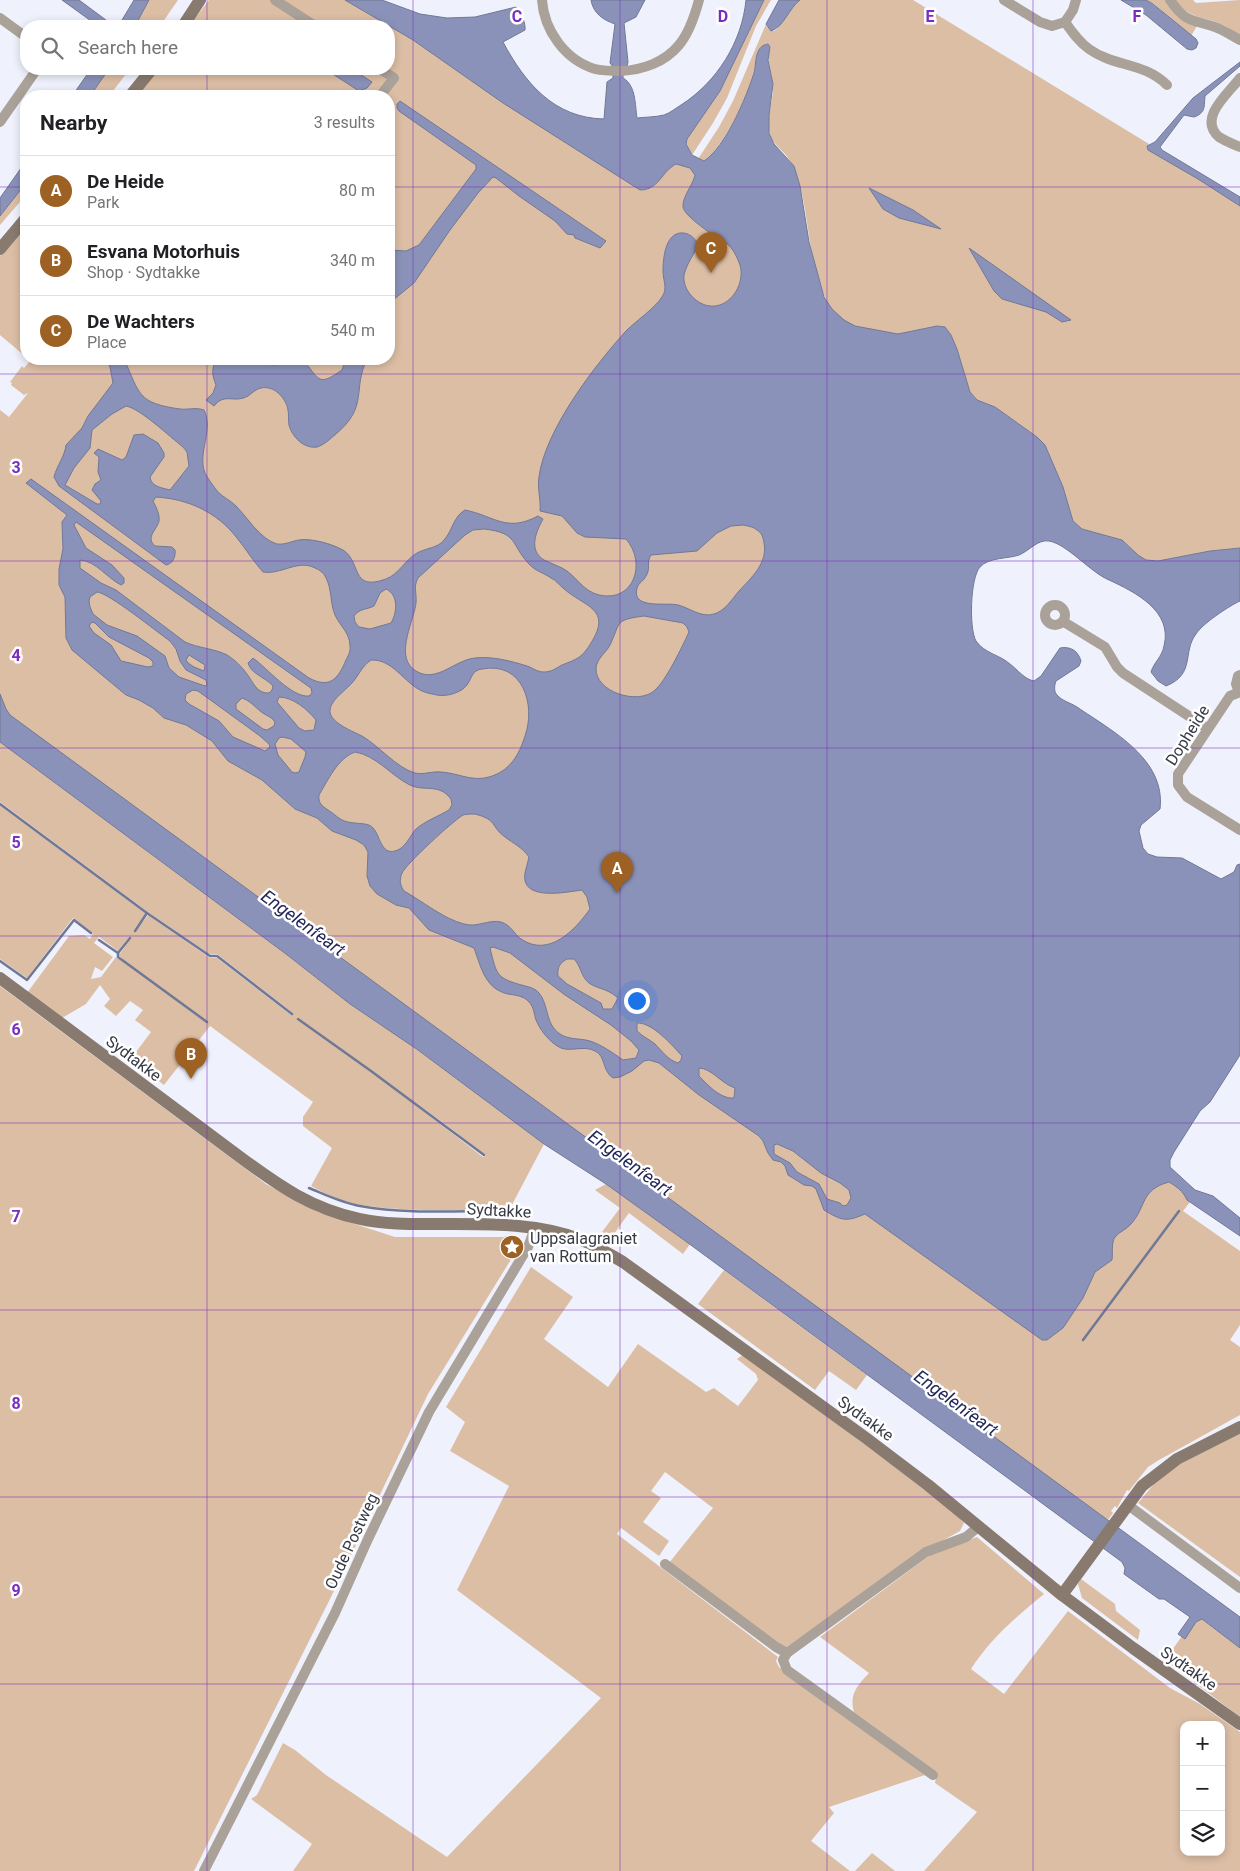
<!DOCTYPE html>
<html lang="en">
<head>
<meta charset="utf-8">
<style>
	body { margin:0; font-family:Roboto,sans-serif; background:#f6f6f6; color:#202124 }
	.controls { position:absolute; right:15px; bottom:15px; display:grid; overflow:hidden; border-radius:10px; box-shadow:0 2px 8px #0003 }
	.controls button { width:45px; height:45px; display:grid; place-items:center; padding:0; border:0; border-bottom:1px solid #e0e0e0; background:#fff; color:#202124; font:25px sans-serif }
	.you { position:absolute; left:636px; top:1000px; width:18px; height:18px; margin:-12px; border:4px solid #fff; border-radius:50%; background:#1a73e8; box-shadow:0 0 0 8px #1a73e833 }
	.badge { display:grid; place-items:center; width:32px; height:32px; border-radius:50%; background:#9d6123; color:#fff; font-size:16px; font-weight:700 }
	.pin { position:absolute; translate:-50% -41px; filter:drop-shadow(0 1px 2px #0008) }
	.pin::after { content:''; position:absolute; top:26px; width:18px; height:15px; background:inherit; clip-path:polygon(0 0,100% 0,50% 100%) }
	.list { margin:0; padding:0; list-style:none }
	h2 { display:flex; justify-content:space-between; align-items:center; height:65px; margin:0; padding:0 20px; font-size:21px }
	h2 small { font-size:16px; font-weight:400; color:#757577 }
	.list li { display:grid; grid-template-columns:32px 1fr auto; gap:15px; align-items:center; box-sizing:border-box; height:70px; padding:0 20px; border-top:1px solid #e0e0e0 }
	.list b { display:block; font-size:19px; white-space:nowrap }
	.list p { margin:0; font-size:16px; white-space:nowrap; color:#757577 }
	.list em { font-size:16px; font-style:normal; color:#757577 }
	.icon { flex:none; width:28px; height:28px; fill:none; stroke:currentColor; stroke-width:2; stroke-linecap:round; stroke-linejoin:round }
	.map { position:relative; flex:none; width:1240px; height:1871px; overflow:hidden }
	.search { position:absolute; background:#fff; box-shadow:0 2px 8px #0003; left:20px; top:20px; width:375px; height:55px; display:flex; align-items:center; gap:12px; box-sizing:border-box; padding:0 18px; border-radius:20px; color:#757577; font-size:19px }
	.panel { position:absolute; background:#fff; box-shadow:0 2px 8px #0003; left:20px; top:90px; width:375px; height:275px; border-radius:20px }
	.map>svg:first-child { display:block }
	.green { fill:#dcbea5; fill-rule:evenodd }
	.water { fill:#8a92b9; stroke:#717896; fill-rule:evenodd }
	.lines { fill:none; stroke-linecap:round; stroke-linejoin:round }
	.stream { stroke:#717896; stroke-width:2.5 }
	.street { stroke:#aaa199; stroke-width:10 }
	.secondary { stroke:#887a6e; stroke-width:12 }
	.grid { fill:none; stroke:#7b2cbf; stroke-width:1; stroke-opacity:0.55 }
	.labels { text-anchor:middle; stroke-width:5; stroke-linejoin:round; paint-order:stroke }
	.street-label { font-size:16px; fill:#373a44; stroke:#fff }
	.poi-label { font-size:16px; fill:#373a44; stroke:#fff; text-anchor:start }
	.water-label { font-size:18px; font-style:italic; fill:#212658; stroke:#fff }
	.grid-label { font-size:16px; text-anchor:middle; font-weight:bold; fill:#7b2cbf; stroke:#fff; stroke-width:5; stroke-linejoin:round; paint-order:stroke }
</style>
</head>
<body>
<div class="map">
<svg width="1240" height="1871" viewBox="0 0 1240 1871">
	<rect width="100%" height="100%" fill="#eff2fc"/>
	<g class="green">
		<path d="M149,0H178L160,26H135Z"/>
		<path d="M209,0H374L604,143L678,150L747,214L1159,1168L1193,1198L1183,1211L1240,1251V1325L1230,1340L1240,1347V1415L1159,1460L1148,1467L1129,1491L1127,1490L1117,1508L1115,1506L1111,1511L1113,1513L1108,1520L1106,1518L1104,1520L7,715L0,699V410L9,417L28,393L24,395L11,385L12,383L10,382L22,366L24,368L30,361L29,359H389V96H135L158,69H389V26H189Z"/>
		<path d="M764,0H771L756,26L727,98L713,123L692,155L686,144L687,139L720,91Z"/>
		<path d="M800,0H913L1149,144L1148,145L1240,206V548L1210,551L1158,561L1146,560L1138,555L1122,540L1082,529L1073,521L1063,487L1045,445L1037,437L995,407L977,400L970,392L957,349L951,335L945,327C929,325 915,332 900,334C887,335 855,328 844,321C809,296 811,224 800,186C797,178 793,164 788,158C782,149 773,145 770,134C765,118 774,101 773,85C772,71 766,60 770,47L757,55C757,81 725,146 704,161L698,159L719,127L733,101L766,24L767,27L774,31L777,29L789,10Z"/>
		<path d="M1146,0H1167L1197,26L1191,36L1154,4Z"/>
		<path d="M1175,0H1193L1196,3L1240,0V35C1233,31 1227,26 1219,23C1200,16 1189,18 1175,0Z"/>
		<path d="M109,69H130L109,96H90Z"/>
		<path d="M26,183V195L0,225V216Z"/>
		<path d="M26,224V357L0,335V256Z"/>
		<path d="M0,742L286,954L350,1004L418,1050L544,1144L506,1216L500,1214L499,1210C453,1210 406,1212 361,1205C343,1202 326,1194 311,1186L332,1148L303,1126V1117L313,1102L210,1026L164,1085L130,1060L151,1032L135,1020L143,1010L130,1001L116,1016L104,1006L110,999L100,985L86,1004L62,1018L27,993L69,936L84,935L90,939L93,933L73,918L27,978L0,959V805L146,913L134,930L135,932L148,915L210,958H217L291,1015L293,1013L217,954H209L148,912L0,802ZM99,937L118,951L129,937L131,938L119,955L127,964L116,957L101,977L91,979L95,967L102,971L113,957L94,943ZM298,1018L445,1124L486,1156L483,1157L371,1071L297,1019Z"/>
		<path d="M0,986L266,1184L318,1212L395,1237H517L520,1242L518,1248L428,1394L335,1589L194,1871H0Z"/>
		<path d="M606,1184L690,1244L683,1254L629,1213L611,1238L602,1232L620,1208L595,1190Z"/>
		<path d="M531,1267L573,1297L544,1339L608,1387L638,1344L706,1392L714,1388L738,1406L758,1380L756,1374L737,1359L744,1354L951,1509L964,1523L960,1531L913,1557L787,1647L778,1644L669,1563L713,1508L665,1472L651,1491L661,1498L643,1522L669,1541L659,1556L621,1528L617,1534L774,1654L778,1657L776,1661L779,1667L925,1775L829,1807L834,1813L811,1841L850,1871H293L312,1844L251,1799L257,1795L283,1743L295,1750L326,1775L447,1857L601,1698L457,1590L509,1486L450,1451L465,1422L446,1407Z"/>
		<path d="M724,1270L867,1375L856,1390L829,1371L815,1390L698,1304Z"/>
		<path d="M1240,1433V1577L1138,1503L1159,1478L1170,1469Z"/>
		<path d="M977,1537L1044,1594C1017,1616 990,1639 971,1669L1004,1694L1068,1611L1170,1688L1200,1704L1240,1732V1871H924L977,1812L935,1783L937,1772L854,1712C849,1694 857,1686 869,1673L820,1637L925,1559L937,1551ZM1184,1725H1221V1852H1184Z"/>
		<path d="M1081,1579L1115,1604L1116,1611L1140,1630L1138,1640L1082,1598L1078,1584Z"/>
		<path d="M1202,1619L1240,1648V1717L1165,1660L1182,1636L1185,1638L1196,1622Z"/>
		<path d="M872,1853L895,1871H855Z"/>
	</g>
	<g class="water">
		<path d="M62,0H79L110,23L119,25L134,0H149L135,26H98Z"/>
		<path d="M345,0H382L420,14L447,18L475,17L516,7C521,13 526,23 525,30L503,42C525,83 554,118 604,119L607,82L613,78V67L610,63L615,24C603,20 593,13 591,0H645L636,17L624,23L628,62L627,66L623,67V78C636,85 635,105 637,118C646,117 656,117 664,115C670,113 676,108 681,105C717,82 742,42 746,0H764L720,91L687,139L686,144L692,155L704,161C726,146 746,98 754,73C756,66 755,56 759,50C761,46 764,45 768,44L770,47L768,60L773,84L769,115V133L774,144L794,166L800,186L809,242L824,297L832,309L844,320L855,326L898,334L937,326L945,327L951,335L957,349L970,392L977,400L995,407L1037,437L1045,445L1063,487L1073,521L1082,529L1122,540L1138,555L1146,560L1158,561L1210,551L1240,548V601C1229,606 1202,624 1196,634C1182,652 1196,674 1166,686L1158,681L1151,672C1154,662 1162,657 1164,646C1173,611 1135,592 1109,580C1090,572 1067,544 1049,541C1038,539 1029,551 1019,555C1008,559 989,557 980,567C970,578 969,629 976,641C984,653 1000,655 1010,664C1018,670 1024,679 1034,681L1041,676L1060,648C1071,646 1078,651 1081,661L1079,666L1056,681C1054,686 1054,692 1057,695C1062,701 1071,703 1077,707C1112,731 1166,759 1160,809L1141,825L1139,831L1143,848L1148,854L1157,857L1182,858L1221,879L1234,872L1237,865L1240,864V1055L1210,1102L1200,1111L1174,1152L1170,1160V1167L1195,1190L1213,1196L1240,1218V1236L1187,1200C1183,1191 1177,1187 1169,1182C1140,1190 1147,1206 1131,1224C1127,1229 1119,1232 1115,1237C1111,1243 1113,1253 1112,1260L1095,1272L1083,1298L1063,1328L1047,1340H1042L865,1214C846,1222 842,1221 824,1210L816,1189L812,1186L804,1185L788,1175L785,1166L781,1162L773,1160L768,1153L763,1141L759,1136L699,1095L659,1063L649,1060L644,1061L632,1071L620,1077L613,1078C602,1071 606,1056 595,1051C584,1045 571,1052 561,1048C550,1043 540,1030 536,1020C534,1014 534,1007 529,1002C524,996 515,995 508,994C485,989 481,967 474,948L429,930L409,908L396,905L377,894L370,886L367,876L368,852L364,845L356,840L332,831L317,818L295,809L262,780L228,761L212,741L186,725L164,718L153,708L139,700L126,695L72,650L66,638L65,597L59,585V569L63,549L62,522L67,515L26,483L31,479L309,678C330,689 338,679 346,660C348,656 351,651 350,646C350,633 340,626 335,615C330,603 332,589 326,578C324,573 320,570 315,568C298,559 281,575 263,572C253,561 246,549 237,538C217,512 188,499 156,497L153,501C156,507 160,514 159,521C157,530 145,537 155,546L172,547L175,550C176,556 173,564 166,565L59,486L54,477C57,465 65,456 66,445L82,428L88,416L113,383L110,367L106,359H124C140,394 137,403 180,409C188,410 196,407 204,410C214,430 197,453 205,473C208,479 214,487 218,492C223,497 230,500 236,506C248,518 260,539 277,544C285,545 292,541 299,540C312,538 332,544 343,550C362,562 350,592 386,579C399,574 405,560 417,553C426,548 438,548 444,540C453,530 453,517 465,510C495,516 506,533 538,516L543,519C536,532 528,550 544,560C550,563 556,565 562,568C576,575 582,591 599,595C634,603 647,563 626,539L585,537L577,533L562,516L540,511C541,499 537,488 539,477C545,430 595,365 626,331C637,320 654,309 662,297C668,288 663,281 663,271C663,259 665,235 680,233C689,232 694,238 699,244C694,254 687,263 684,275C682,291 699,308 715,306C733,304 745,282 740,265C737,257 733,248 726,243C722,239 717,238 713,235C706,230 684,215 683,207C682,197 693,185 695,175L690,168L676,164C661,172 659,190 640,190L503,103L413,40ZM126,406C141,409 170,437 183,447L187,452L189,466L170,490C163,488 151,487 150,477L164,457V453L158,443L143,434L134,435L126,457L122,460L98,449L94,453L99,457L98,472L101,480L95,484L92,490L101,501L100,504H97L65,485L74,468L90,448L92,430L112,414ZM76,522L308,686L311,688L312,693L309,696C292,698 267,668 253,658L248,663C251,674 265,677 273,686L272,690L269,693C257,694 253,682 247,674C242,667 234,659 227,655C216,649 198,648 185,642L116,590L101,583L80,568V560C96,561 107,578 121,585L124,583V578L112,565L86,548L74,525ZM743,525C748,526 754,527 757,530C762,533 763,537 764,543C768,563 751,578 739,591C732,599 725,611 714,614C701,618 690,608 678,605C666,602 631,610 637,588C639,582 644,581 646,576C651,569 646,562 651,555L697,551L717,533L731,526ZM484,529C519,533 510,544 529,564C535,571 544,573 551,578C556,580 559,585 563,588C584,607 613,608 591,643C582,658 577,659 562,665C556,668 552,672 544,672C537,672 533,668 527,666C511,661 492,656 475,658C453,660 434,687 412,668C396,653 414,620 416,603C417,593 413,587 418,578L465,535L473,530ZM386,589C399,595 397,613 391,623L370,629L359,627L355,622L354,616C360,608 366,610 374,606L380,593ZM97,592C109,593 157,632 170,641L176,649L180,661L186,670L206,680L207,685L205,686L179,677L169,668L165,656L137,636L107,625L93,614L90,607L89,601L90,597ZM644,616L683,623L687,627L689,632C682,647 666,681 654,691C637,705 595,692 596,668C597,658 606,653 610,645C621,622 614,620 644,616ZM92,622L95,623L109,637L149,658L153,662V666L148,667L121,661L111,645L94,633L89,626ZM189,655L205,665L204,671L194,667L188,663L186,660ZM371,660C393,659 404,683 422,691C426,693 432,694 437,695C446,697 461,693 467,685C472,678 472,670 482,669C523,661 536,705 525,736C519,755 510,771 489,777C472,782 458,773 441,772C432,771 424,775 415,773C397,768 379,746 362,736C354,732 331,723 330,712C329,701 345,691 352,683C359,675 362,666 371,660ZM193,690L198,691L260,736L269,744L270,747L265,751L233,737L219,721L189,704L185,700L186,694ZM279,697C293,697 308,710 316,720L314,730L305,731L299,728L277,702ZM242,698C250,701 253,705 259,710C264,715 271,716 275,722L274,726L267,730L263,729L236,709V704ZM282,737L291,739L306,752L305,757L299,772L295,773L292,772L278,755L275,744L279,738ZM355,752C375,755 391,775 408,784C424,793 438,782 451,799L452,805L449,810C439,816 425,821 416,829C409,837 406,848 395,851C381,855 380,835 373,828C369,823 361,824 355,823C340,822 339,817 328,810C322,806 318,803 319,795C328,780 338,758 355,752ZM475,814C498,820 490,826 505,837C514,844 522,847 529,857C528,862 526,868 525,873C520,902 567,892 582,890L587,897L590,909C575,930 549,958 521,939C514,934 511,925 501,922C489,919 477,928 464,924C444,919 422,901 404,891C400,885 399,880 402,873C407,863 453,821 463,815C466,814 471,814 475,814ZM493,947L510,953L565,995L611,1025L631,1041L639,1050L636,1058L623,1060C613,1053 602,1045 590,1041C579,1038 569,1040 560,1034C545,1024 549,1005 539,993C536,989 530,987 525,986C496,978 497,976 490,948ZM567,959H574C581,966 581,977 589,983C597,989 607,988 618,998L612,1009H603L601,1003L567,984L558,976C557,967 560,963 567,959ZM637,1023C652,1022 672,1045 682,1056L681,1060L678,1063C668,1060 662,1051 655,1044C649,1039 643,1037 637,1031ZM699,1068C711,1068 722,1084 735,1088L734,1098C720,1099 708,1085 699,1076ZM777,1144L793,1151L821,1173L840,1183L849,1190L851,1198L847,1205L843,1206L840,1203L827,1199L819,1184L797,1172L790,1163L774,1154V1145Z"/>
		<path d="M779,0H800C789,8 784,27 771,31L766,24Z"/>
		<path d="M1121,0H1146L1153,4L1196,39L1198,43L1196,48L1192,50L1187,49L1146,15Z"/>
		<path d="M1240,62V66L1205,96C1204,106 1206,113 1194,117L1184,115L1160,147L1162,150L1240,197V206L1198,179L1148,150L1147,146L1155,142L1193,98Z"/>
		<path d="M91,69H109L90,96H72Z"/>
		<path d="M325,69H352L372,82L367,88L359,91Z"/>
		<path d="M400,101L606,241L600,248L575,238L574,235L567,234L555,221L519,196L496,178L493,177L478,193L450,230L414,283L393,300L389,301V250L406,251L419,245L476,169V165L399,111L397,108V104Z"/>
		<path d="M26,161V183L0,216V198Z"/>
		<path d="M869,188L913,210L941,229L899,218L883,209Z"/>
		<path d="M969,248L1071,320L1062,322L1046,312L1002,299L994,291Z"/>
		<path d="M217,359H259C272,372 289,359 305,362C320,381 319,386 342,370L346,359H367C352,390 369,406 336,434C330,439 324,445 317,447C304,449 292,437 289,425C288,420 289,415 288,410C286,398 274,385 261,388C256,389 252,393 248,396C234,404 225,392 214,406L206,400L213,393L216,385C212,375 211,368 217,359Z"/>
		<path d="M0,694L6,709L10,715L1240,1617V1648L1202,1619L1196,1622L1185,1639L1178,1634L1190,1617L1164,1599H1159L1124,1574L1125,1568L1122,1562L684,1240L606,1184L544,1144L418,1050L350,1004L286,954L0,742Z"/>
	</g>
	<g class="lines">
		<g class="stream">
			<path d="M0,804L147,913L210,956H217L292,1014"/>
			<path d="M135,931L147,913"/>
			<path d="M99,940L118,953V957L207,1022"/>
			<path d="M118,953L130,938"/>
			<path d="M0,961L27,980L74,920L91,933"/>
			<path d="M298,1019L371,1071L484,1155"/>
			<path d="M309,1188C326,1195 342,1203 360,1206C405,1214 452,1211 498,1211"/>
			<path d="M1083,1340L1179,1211"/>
		</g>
		<g class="street">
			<path d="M275,0L315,26"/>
			<path d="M542,0C544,30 565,60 595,69C603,71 613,71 621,71C643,70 665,62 679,45C689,33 695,15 699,0"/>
			<path d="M1004,0L1040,22L1052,26L1065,22C1072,32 1079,42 1089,49C1114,67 1144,62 1167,85"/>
			<path d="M1170,0C1186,23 1191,19 1215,27C1224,30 1232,36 1240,40"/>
			<path d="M0,18L26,37"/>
			<path d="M1065,22L1073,10L1076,0"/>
			<path d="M1240,78C1229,93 1197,118 1219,137C1225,141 1233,144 1240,147"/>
			<path d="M380,96L394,78L380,69"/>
			<path d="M0,122L37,69"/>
			<circle cx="1055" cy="615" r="10"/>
			<path d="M1064,622L1105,647L1117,667L1123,673L1207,728"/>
			<path d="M1239,692L1236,684L1238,676L1240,675"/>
			<path d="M1240,692L1230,696L1178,774V785L1187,797L1240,830"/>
			<path d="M1128,1505L1240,1588"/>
			<path d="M665,1564L776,1647L787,1653L926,1552L966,1537L978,1527"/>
			<path d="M787,1653L783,1660L787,1670L933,1775"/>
			<path d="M204,1871L335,1613L368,1539L429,1412L528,1247L535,1228"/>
		</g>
		<g class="secondary">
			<path d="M183,26L200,0"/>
			<path d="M130,96L152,69"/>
			<path d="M0,249L26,218"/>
			<path d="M0,978L240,1157C279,1186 312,1209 360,1219C388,1225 416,1224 444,1224C489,1224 536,1223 579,1239C595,1245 609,1254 623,1262L866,1438L928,1485L1062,1595L1133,1648L1240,1724"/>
			<path d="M1062,1595L1142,1486L1177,1459L1240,1427"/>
		</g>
	</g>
	<path class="grid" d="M207,0V26M413,0V1871M620,0V1871M827,0V1871M1033,0V1871M207,69V96M0,187H26M389,187H1240M207,359V1871M0,374H1240M0,561H1240M0,748H1240M0,936H1240M0,1123H1240M0,1310H1240M0,1497H1240M0,1684H1240"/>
	<defs>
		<g id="sight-disc" transform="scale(1.25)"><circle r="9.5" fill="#9d6123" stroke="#fff"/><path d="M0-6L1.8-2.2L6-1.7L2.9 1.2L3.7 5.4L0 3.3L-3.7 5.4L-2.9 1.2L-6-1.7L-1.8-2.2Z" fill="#fff"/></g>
	</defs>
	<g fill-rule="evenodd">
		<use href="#sight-disc" x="512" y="1247"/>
	</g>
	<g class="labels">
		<g class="street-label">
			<text transform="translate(1187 735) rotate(-58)" y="6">Dopheide</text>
			<text transform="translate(134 1058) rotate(37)" y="6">Sydtakke</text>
			<text transform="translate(499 1210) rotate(3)" y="6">Sydtakke</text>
			<text transform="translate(866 1418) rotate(36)" y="6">Sydtakke</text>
			<text transform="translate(351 1541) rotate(-65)" y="6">Oude Postweg</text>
			<text transform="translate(1189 1668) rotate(35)" y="6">Sydtakke</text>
		</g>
		<g class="poi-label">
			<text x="530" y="1244">Uppsalagraniet<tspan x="530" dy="18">van Rottum</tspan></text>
		</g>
		<g class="water-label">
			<text transform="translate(303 923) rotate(36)" y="6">Engelenfeart</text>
			<text transform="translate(630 1163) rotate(36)" y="6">Engelenfeart</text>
			<text transform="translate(956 1403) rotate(36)" y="6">Engelenfeart</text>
		</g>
	</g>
	<g class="grid-label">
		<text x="517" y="22">C</text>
		<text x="723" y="22">D</text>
		<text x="930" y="22">E</text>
		<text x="1137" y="22">F</text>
		<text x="16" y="473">3</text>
		<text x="16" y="661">4</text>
		<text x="16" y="848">5</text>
		<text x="16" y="1035">6</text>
		<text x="16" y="1222">7</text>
		<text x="16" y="1409">8</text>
		<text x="16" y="1596">9</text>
	</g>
</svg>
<div class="controls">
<button>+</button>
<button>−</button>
<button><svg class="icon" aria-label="layers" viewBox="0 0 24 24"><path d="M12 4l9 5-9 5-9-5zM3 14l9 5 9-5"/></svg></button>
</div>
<div class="you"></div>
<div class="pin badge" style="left:617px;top:893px">A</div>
<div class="pin badge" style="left:191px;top:1079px">B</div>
<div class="pin badge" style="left:711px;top:273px">C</div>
<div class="search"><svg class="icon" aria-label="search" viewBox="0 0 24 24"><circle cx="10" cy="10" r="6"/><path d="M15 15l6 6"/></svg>Search here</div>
<section class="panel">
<h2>Nearby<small>3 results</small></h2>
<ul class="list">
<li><span class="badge">A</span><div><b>De Heide</b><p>Park</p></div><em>80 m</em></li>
<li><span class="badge">B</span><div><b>Esvana Motorhuis</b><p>Shop · Sydtakke</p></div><em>340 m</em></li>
<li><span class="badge">C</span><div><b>De Wachters</b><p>Place</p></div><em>540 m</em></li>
</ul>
</section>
</div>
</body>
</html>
